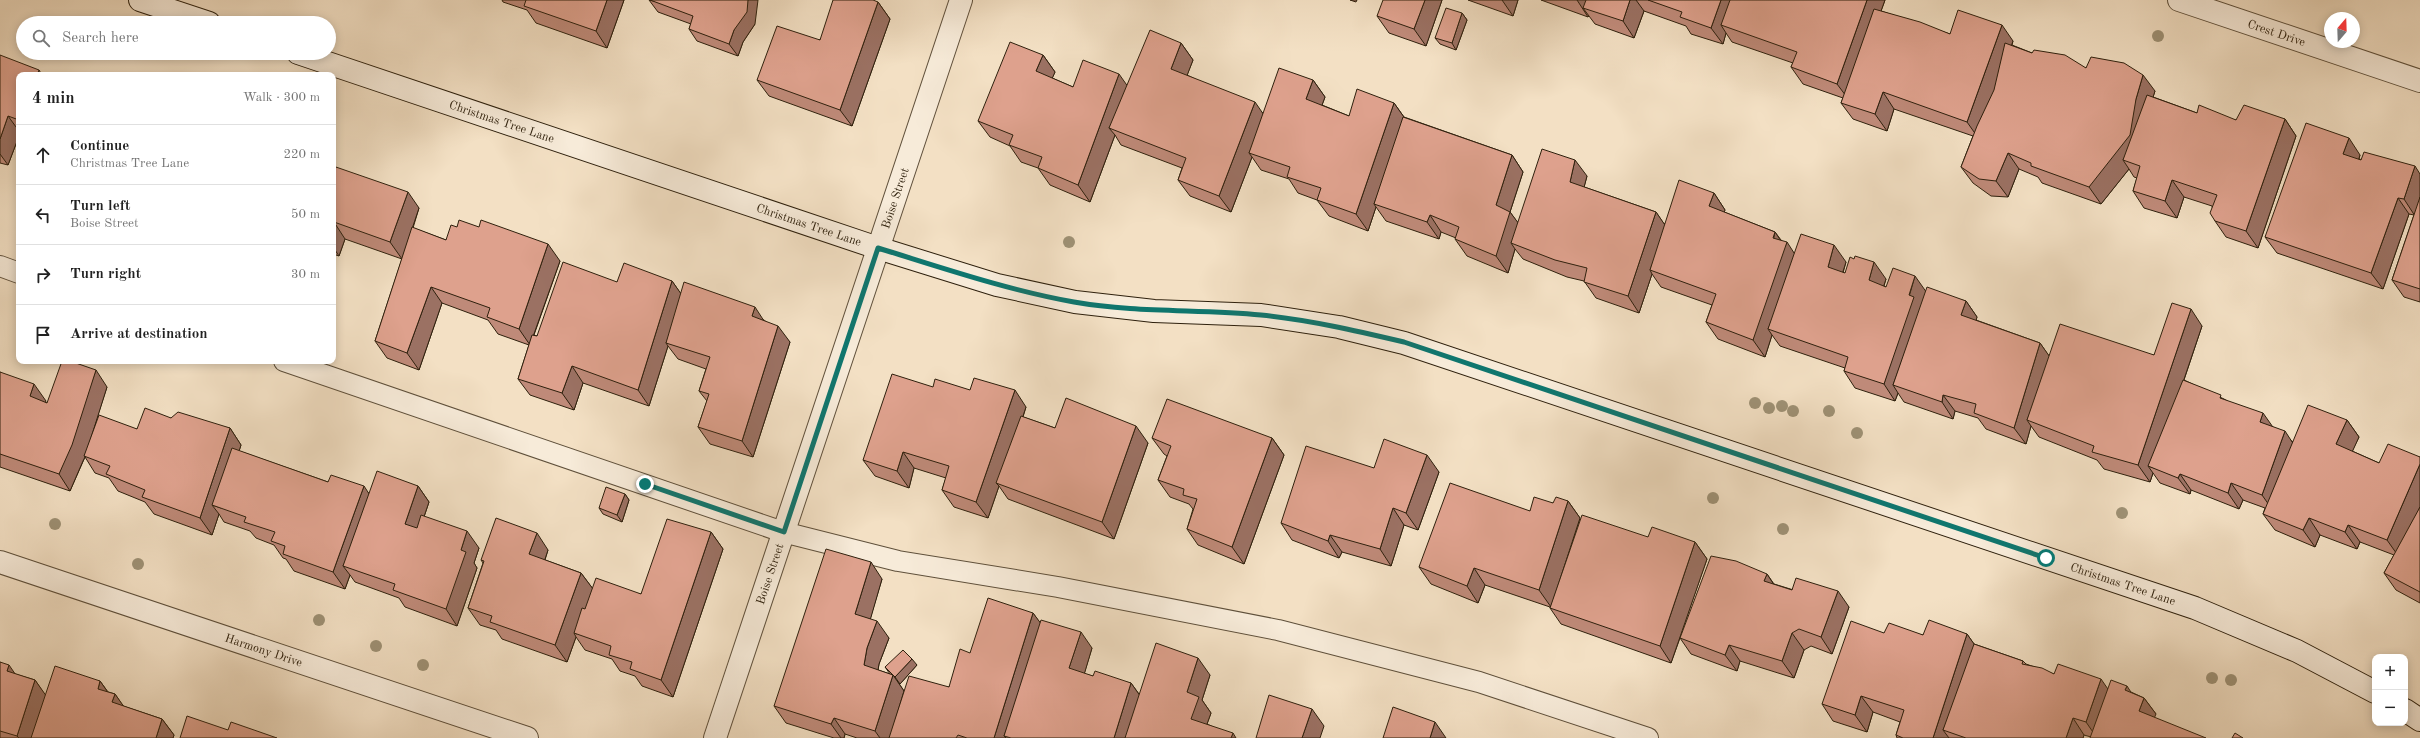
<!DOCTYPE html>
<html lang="en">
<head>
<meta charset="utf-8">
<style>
	body { margin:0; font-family:"Old Standard TT",serif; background:#f6f6f6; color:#222 }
	.controls { position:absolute; right:12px; bottom:12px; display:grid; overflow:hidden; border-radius:8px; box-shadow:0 2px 10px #0003 }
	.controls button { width:36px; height:36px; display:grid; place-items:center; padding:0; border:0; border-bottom:1px solid #e0e0e0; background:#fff; color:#222; font:20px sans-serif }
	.compass { position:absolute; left:2324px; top:12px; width:36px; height:36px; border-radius:50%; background:#fff; box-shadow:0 2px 10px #0003; rotate:19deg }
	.stop { position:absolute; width:12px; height:12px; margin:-9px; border:3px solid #0f766e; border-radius:50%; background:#fff }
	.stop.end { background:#0f766e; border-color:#fff; box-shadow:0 1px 4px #0008 }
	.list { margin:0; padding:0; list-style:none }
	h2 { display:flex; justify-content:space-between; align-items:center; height:52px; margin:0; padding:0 16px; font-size:17px }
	h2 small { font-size:13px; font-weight:400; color:#767676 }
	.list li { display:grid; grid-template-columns:26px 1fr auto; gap:12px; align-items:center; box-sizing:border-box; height:60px; padding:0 16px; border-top:1px solid #e0e0e0 }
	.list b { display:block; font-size:15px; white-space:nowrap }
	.list p { margin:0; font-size:13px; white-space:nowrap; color:#767676 }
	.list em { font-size:13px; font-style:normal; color:#767676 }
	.icon { flex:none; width:22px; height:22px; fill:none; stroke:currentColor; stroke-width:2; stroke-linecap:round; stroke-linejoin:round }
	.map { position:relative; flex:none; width:2420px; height:738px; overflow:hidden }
	.search { position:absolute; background:#fff; box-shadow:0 2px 10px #0003; left:16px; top:16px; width:320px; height:44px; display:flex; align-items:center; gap:10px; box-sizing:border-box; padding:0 14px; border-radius:22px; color:#767676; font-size:15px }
	.panel { position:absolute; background:#fff; box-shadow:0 2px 10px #0003; left:16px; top:72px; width:320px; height:292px; border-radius:8px }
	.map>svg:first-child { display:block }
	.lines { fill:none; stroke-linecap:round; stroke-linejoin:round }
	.lane-casing { stroke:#5f503b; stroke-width:22 }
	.street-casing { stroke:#5f503b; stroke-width:24 }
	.secondary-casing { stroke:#2e200d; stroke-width:24 }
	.lane { stroke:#f7ebd9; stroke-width:20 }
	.street { stroke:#f7ebd9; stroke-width:22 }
	.secondary { stroke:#f7ebd9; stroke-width:22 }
	.tree { fill:#9e9175 }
	.wall { fill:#bf8a79; stroke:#2e200d }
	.shaded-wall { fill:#9b7163; stroke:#2e200d }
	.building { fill:#dea18d; stroke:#2e200d }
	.route { stroke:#0f766e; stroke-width:5 }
	.labels { text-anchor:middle; stroke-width:3; stroke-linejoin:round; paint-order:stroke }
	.street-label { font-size:12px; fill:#2e200d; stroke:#f7ebd9 }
</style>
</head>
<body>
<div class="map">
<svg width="2420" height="738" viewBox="0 0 2420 738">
	<rect width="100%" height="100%" fill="#f3e0c4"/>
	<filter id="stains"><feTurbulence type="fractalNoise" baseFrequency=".005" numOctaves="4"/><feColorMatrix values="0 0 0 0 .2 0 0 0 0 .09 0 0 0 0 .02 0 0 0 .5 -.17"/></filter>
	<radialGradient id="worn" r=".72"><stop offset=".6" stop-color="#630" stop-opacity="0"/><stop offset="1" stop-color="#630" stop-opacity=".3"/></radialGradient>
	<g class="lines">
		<g class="lane-casing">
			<g id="lane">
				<path d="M0,266L19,273"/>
				<path d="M284,361L783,532L898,561L1058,587L1278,630L1479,682L1648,738"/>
			</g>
		</g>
		<g class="street-casing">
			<g id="street">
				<path id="s1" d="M2179,0L2420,81"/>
				<path id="s2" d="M0,562L527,738"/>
				<path id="s3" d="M715,738L961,0"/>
			</g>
		</g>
		<g class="secondary-casing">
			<g id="secondary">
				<path d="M140,0L209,23"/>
				<path id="s4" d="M298,53L878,248L997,285L1075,302L1154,311L1261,315L1339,327L1404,343L2195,608L2297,651L2375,692"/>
				<path d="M2405,710L2420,720"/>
			</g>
		</g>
		<use href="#lane" class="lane"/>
		<use href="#street" class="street"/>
		<use href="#secondary" class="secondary"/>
	</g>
	<g class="tree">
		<circle cx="2158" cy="36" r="6"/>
		<circle cx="1069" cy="242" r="6"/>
		<circle cx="1755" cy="403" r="6"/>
		<circle cx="1782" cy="406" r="6"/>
		<circle cx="1769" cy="408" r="6"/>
		<circle cx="1793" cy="411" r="6"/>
		<circle cx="1829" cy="411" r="6"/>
		<circle cx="1857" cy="433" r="6"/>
		<circle cx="1713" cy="498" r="6"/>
		<circle cx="2122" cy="513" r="6"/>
		<circle cx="55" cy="524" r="6"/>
		<circle cx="1783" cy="529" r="6"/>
		<circle cx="138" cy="564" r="6"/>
		<circle cx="319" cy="620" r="6"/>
		<circle cx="376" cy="646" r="6"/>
		<circle cx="423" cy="665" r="6"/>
		<circle cx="2212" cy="678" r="6"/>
		<circle cx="2231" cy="680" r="6"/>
	</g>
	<g class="wall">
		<path d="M502,0H624L607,48L536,23L527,10L503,2Z"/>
		<path d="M649,0L755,24L743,42L738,56L697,41L689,29L691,24L658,12Z"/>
		<path d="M1350,0H1357L1356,2Z"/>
		<path d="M1442,0L1426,46L1389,33L1377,16Z"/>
		<path d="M1468,0H1518L1513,16Z"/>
		<path d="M1541,0H1885L1881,11L1950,34L2013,41L2012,45L2032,53L2086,68L2155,91L2153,97L2197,113L2236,120L2285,119L2296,136L2258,248L2226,237L2215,221L2212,206L2184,197L2177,218L2144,208L2133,191L2137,178L2134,177L2129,169L2101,204L2042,183L2038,177L2019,169L2008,197L1991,196L1973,183L1961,167L1973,136L1894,109L1887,131L1853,119L1841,103L1843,98L1803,84L1791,67L1793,63L1732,42L1726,33L1723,44L1691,34L1686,26L1644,11L1634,38L1595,24L1589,16L1588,17Z"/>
		<path d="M878,2L890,19L852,126L769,96L757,80Z"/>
		<path d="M1462,13L1467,20L1456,50L1440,44L1435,38Z"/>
		<path d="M1181,43L1193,60L1187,75L1263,113L1313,80L1325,97L1322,105L1349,116L1394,103L1404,117L1512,155L1523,172L1510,212L1518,223L1587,176L1584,187L1656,212L1664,224L1714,193L1725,210L1724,212L1775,232L1781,240L1794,253L1846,262L1843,273H1845L1886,279L1884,286L1886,287L1925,291L1966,301L1977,317L1976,320L2040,343L2049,356L2154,355L2202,326L2184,380L2224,399L2273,427L2293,442L2347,420L2359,437L2352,451L2379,463L2420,457V603L2396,590L2384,573L2394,555L2360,542L2357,549L2320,535L2315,547L2275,530L2263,514L2265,508L2243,500L2239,509L2191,490L2190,494L2160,483L2153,473L2150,482L2104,469L2097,460L2039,437L2031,426L2026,444L1986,429L1978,418L1955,411L1953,419L1904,402L1898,393L1895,401L1855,388L1844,371L1845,368L1780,346L1772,335L1765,357L1718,339L1706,322L1712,305L1661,287L1652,274L1639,313L1596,298L1584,281L1567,277L1523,259L1515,249L1508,273L1467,256L1455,239L1456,238L1441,232L1439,239L1386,221L1376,207L1368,231L1329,216L1317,200L1298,193L1289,179L1261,170L1252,157L1231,212L1190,196L1178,180L1182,168L1121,145L1115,135L1090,202L1050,185L1038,168L1021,162L1010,146L990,137L978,121L1043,55L1055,72L1052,78L1073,87L1127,85Z"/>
		<path d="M0,55L19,75V136L8,165L0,163Z"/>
		<path d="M2360,155L2359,159L2420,174V302L2404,297L2392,280L2414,215L2409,214L2383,289L2277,253L2265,237Z"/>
		<path d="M333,166L419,208L413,228L446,240L560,261L534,335L537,336L617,282L672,281L681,294L764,320L790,342L753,457L710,444L698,427L707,401L699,391L706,369L678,359L668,346L649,406L583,383L574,410L530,395L518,379L529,345L498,334L488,320L442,303L419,370L387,358L375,341L402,259L345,239L339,256L333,254Z"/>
		<path d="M0,372L46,401L45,402L47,403L107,387L93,430L137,429L171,418L230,428L241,445L239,451L328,482L369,493L418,486L429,502L424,517L479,548L474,563L477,568L457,626L405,607L399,598L355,582L350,575L345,589L294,571L286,559L283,558L274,545L256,538L250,531L224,522L219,514L212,535L154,514L145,502L118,491L109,478L95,473L85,457L70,491L0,467Z"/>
		<path d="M1026,407L1023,417L1055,428L1148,443L1114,539L1008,499L999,486L988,518L954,507L942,490L946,478L914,468L909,488L875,476L863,460Z"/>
		<path d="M1152,438H1272L1284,455L1244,564L1198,545L1187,529L1193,509L1189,504L1170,497L1158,480L1167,456L1164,454Z"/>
		<path d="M1374,468L1439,472L1418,530L1404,525L1391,566L1342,552L1339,558L1292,540L1281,523Z"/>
		<path d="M625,494L629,500L622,522L603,514L599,508Z"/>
		<path d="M1568,501L1580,518L1562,572L1648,537L1695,542L1707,559L1681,633L1767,574L1774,584L1849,607L1832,654L1811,646L1804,650L1794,678L1740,661L1737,671L1691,654L1680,638L1671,663L1561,624L1550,608V607L1485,585L1478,603L1431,584L1419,567L1530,511L1553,503Z"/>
		<path d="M711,532L723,549L673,697L642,686L635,676L620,671L612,659L585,650L576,637L567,662L502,639L496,630L480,625L468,608L483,563L481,560L548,550L545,560L581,573L593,589L641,594Z"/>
		<path d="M882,579L870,619L889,638L879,664L878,670L890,674L885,667L917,665L900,684L898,682L904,691L949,687L970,653L1033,613L1040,623L1092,648L1084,674L1093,676L1131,683L1139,694L1210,675L1202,700L1211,713L1207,724L1236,738H857L845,734L844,738H834L786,723L774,706Z"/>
		<path d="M1884,633L1923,635L1967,634L1974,644L2023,661L2026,664L2054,674L2108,689L2131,692L2144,698L2156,714L2091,737L2084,735L2083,738H1897L1896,735L1900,722L1873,712L1867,732L1833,721L1822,704Z"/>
		<path d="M0,662L15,674L35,680L45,695L100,681L108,692L115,694L123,706L162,719L174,735L173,738H0Z"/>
	</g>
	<g class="shaded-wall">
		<path d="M607,0H624L607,48L596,31Z"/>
		<path d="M748,0H758L755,24L743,42L738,56L729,44L734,30Z"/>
		<path d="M1425,0H1442L1426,46L1414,29Z"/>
		<path d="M1502,0H1518L1513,16Z"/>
		<path d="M1577,0H1594L1583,8L1589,16L1588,17Z"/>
		<path d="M1630,0H1636L1644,11L1634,38L1623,21Z"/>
		<path d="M1721,0H1738L1721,25L1726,33L1723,44L1711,28Z"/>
		<path d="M1867,0H1885L1849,100L1837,84Z"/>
		<path d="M878,2L890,19L852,126L840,110Z"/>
		<path d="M1462,13L1467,20L1456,50L1452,43Z"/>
		<path d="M2002,25L2013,41L1979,139L1967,122Z"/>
		<path d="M1181,43L1193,60L1183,86L1171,69Z"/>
		<path d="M1043,55L1055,72L1048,88L1036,71Z"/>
		<path d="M39,70L42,75H37Z"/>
		<path d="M1119,74L1131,91L1109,128L1115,135L1090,202L1078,185Z"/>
		<path d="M2143,75L2155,91L2147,116L2123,160L2129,169L2101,204L2089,187L2136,99Z"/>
		<path d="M1313,80L1325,97L1318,116L1306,99Z"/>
		<path d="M1883,92L1894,109L1887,131L1875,114Z"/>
		<path d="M1255,102L1266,118L1249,153L1252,157L1231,212L1219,196Z"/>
		<path d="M1394,103L1406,120L1374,204L1376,207L1368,231L1356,214Z"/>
		<path d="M8,116L19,131V136L8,165L0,154V139Z"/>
		<path d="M2285,119L2296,136L2258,248L2246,231Z"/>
		<path d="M2349,138L2360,155L2355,171L2343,154Z"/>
		<path d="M2008,153L2019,169L2008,197L1996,181Z"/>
		<path d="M1512,155L1523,172L1510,212L1522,228L1511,243L1515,249L1508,273L1496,256V205Z"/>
		<path d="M1575,160L1587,176L1581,199L1570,182Z"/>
		<path d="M2415,166L2420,174V202L2415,216L2404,199Z"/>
		<path d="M2172,180L2184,197L2177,218L2165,201Z"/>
		<path d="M408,192L419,208L402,259L390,242Z"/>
		<path d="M1714,193L1725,210L1720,223L1709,206Z"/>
		<path d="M2398,198L2409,214L2383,289L2371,273Z"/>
		<path d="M1656,212L1667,228L1650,270L1652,274L1639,313L1628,296Z"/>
		<path d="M1430,215L1441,232L1439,239L1427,222Z"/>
		<path d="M334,222L345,239L339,256L333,247V224Z"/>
		<path d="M1775,232L1785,247L1787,242L1798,259L1768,329L1772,335L1765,357L1753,340Z"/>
		<path d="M548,244L560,261L530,345L519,329Z"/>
		<path d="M1834,245L1846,262L1839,284L1828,267Z"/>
		<path d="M1874,262L1886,279L1880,297L1869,280Z"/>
		<path d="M1915,276L1927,293L1893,385L1898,393L1895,401L1884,384Z"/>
		<path d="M672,281L684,298L666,343L668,346L649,406L638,390Z"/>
		<path d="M431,287L442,303L419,370L407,353Z"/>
		<path d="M1966,301L1977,317L1973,332L1961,315Z"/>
		<path d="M755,307L766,324L752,316Z"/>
		<path d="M2191,309L2202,326L2154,468L2148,466L2153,473L2150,482L2138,465Z"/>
		<path d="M778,326L790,342L753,457L742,441Z"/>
		<path d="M2040,343L2052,360L2027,420L2031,426L2026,444L2014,428Z"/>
		<path d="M572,366L583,383L574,410L562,393Z"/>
		<path d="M96,370L107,387L85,457L84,456L85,457L83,461L70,491L59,474Z"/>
		<path d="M34,384L46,401L41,413L30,396Z"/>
		<path d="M1015,390L1026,407L1000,484L996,483L999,486L988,518L976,502Z"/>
		<path d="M1943,395L1955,411L1953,419L1942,402Z"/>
		<path d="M2263,413L2275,430L2260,422Z"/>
		<path d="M2347,420L2359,437L2348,461L2336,444Z"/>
		<path d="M1136,426L1148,443L1114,539L1102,522Z"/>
		<path d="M230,428L241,445L221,508L212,505L219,514L212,535L200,518Z"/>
		<path d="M2285,431L2296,448L2274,512L2262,495Z"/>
		<path d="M1272,438L1284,455L1244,564L1232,547Z"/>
		<path d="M903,452L914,468L909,488L897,471Z"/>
		<path d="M1427,455L1439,472L1418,530L1406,513Z"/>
		<path d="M2420,464V507L2399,557L2387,540Z"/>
		<path d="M2180,474L2191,490L2190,494L2178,478Z"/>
		<path d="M2231,483L2243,500L2239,509L2228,493Z"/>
		<path d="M364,486L375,503L343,566L350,575L345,589L333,572Z"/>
		<path d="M418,486L429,502L416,540L405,524Z"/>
		<path d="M625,494L629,500L622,522L617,515Z"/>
		<path d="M1568,501L1580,518L1551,607L1539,590Z"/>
		<path d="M1393,508L1404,525L1391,566L1380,549Z"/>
		<path d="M2309,518L2320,535L2315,547L2303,530Z"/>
		<path d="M2348,525L2360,542L2357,549L2345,532Z"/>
		<path d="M467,531L479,548L474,563L477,568L457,626L446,609L461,550Z"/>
		<path d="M711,532L723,549L673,697L661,680Z"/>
		<path d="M537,533L548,550L541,571L529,554Z"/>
		<path d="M1330,535L1342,552L1339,558L1328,541Z"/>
		<path d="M1695,542L1707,559L1671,663L1660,646Z"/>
		<path d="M871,562L882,579L867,631L855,614Z"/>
		<path d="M1474,568L1485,585L1478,603L1467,586Z"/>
		<path d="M581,573L593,589L577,634L574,633L576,637L567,662L555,645Z"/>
		<path d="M1767,574L1778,591L1764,581Z"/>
		<path d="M1838,591L1849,607L1832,654L1821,637Z"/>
		<path d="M1033,613L1045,629L1004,736L1006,738H994Z"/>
		<path d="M877,621L889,638L879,664L876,682L864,665L867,648Z"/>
		<path d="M1081,632L1092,648L1081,685L1069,668Z"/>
		<path d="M1792,633L1804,650L1794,678L1782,661Z"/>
		<path d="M1967,634L1979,651L1943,730L1949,738H1933Z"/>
		<path d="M1729,645L1740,661L1737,671L1725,655Z"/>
		<path d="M1198,658L1210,675L1202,700L1211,713L1203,735L1191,719L1187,692Z"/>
		<path d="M912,659L917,665L900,684L895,677Z"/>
		<path d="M9,665L20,681L7,671Z"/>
		<path d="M893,675L904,691L890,738H880L875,731Z"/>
		<path d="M2101,679L2112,695L2097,738L2086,722Z"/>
		<path d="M35,680L47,697L34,738H19L17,736Z"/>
		<path d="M100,681L112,698L98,689Z"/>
		<path d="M1131,683L1143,700L1131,738H1114Z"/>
		<path d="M2127,686L2138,703L2125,690Z"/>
		<path d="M115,694L127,711L112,702Z"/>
		<path d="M1861,696L1873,712L1867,732L1855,715Z"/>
		<path d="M2144,698L2156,714L2150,728L2139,711Z"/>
		<path d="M1312,709L1324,726L1320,738H1302Z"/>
		<path d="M834,718L845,734L844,738H841L831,724Z"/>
		<path d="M2073,718L2084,735L2083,738H2066Z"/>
		<path d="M162,719L174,735L173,738H156Z"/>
		<path d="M1435,722L1446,738H1430Z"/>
		<path d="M1233,733L1236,738H1231Z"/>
	</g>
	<g class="building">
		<path d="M526,0H607L596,31L524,6Z"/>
		<path d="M650,0H748L747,12L734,30L729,44L689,29L693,16Z"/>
		<path d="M833,0H873L878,2L840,110L757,80L777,26L820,40Z"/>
		<path d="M1383,0H1425L1414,29L1377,16Z"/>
		<path d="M1586,0H1630L1623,21L1583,8Z"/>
		<path d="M1648,0H1721L1711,28L1680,17L1682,12Z"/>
		<path d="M1730,0H1867L1837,84L1791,67L1797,52L1721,25Z"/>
		<path d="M1446,8L1462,13L1452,43L1435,38Z"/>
		<path d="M1874,9L1920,22L1950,34L1958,10L2002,25L1967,122L1883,92L1875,114L1841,103Z"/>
		<path d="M1150,30L1181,43L1171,69L1255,102L1219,196L1178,180L1186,158L1109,128Z"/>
		<path d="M1010,42L1043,55L1036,71L1073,87L1083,60L1119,74L1078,185L1038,168L1042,157L1009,145L1013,135L978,121Z"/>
		<path d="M2005,43L2032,53L2034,50L2065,55L2086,68L2091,57L2124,63L2143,75L2136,99L2130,135L2089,187L2031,166V163L2008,153L1996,181L1979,179L1961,167L1977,126L1994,90Z"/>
		<path d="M0,55L39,70L37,75H19V120L8,116L0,139Z"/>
		<path d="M1279,68L1313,80L1306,99L1349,116L1357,89L1394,103L1356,214L1317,200L1321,188L1287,177L1290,167L1249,153Z"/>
		<path d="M56,73L61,75H55Z"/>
		<path d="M2147,95L2197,113L2199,105L2236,120L2244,105L2285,119L2246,231L2215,221L2210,213L2217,195L2172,180L2165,201L2133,191L2140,166L2123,160Z"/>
		<path d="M1403,117L1512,155L1496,205L1510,212L1496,256L1455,239L1459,227L1430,215L1427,222L1374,204Z"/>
		<path d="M2306,123L2349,138L2343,154L2361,160L2364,152L2415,166L2404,199L2398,198L2371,273L2265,237Z"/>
		<path d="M1542,149L1575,160L1570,182L1656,212L1628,296L1584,282L1587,268L1555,260L1511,243Z"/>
		<path d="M333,166L408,192L390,242L334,222L333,224Z"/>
		<path d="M1679,180L1714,193L1709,206L1775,232L1773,238L1787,242L1753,340L1706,322L1716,294L1650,270Z"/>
		<path d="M2420,197V289L2392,280Z"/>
		<path d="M459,220L479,227L481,220L548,244L519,329L487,317L490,308L431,287L407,353L375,341L412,227L446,240L451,225L457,227Z"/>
		<path d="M1801,234L1834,245L1828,267L1845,273L1850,257L1854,259L1855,256L1874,262L1869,280L1886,287L1893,268L1915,276L1909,295L1914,297L1884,384L1844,371L1848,357L1768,329Z"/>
		<path d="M563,262L617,282L624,263L672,281L638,390L572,366L562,393L518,379L532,335L537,336Z"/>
		<path d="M684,282L755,307L752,316L778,326L742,441L698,427L709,394L699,391L710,357L666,343Z"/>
		<path d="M1927,287L1966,301L1961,315L2040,343L2014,428L1974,413L1976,404L1943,395L1942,402L1893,385Z"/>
		<path d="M2172,303L2191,309L2138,465L2092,452L2094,446L2027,420L2060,324L2154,355Z"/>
		<path d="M62,361H70L96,370L72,445L59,474L0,454V372L34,384L30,396L47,403Z"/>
		<path d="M892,374L933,387L935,379L970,390L974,378L1015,390L976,502L942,490L949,466L903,452L897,471L863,460Z"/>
		<path d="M2183,380L2221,395L2220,398L2263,413L2260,422L2285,431L2262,495L2231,483L2228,493L2180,474L2178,478L2148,466Z"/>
		<path d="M1066,398L1136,426L1102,522L996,483L1021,416L1055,428Z"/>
		<path d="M1167,399L1272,438L1232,547L1187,529L1197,499L1183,495L1184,489L1158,480L1171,446L1152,438Z"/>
		<path d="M2308,405L2347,420L2336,444L2379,463L2388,444L2420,457V464L2387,540L2348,525L2345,532L2309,518L2303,530L2263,514Z"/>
		<path d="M145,408L171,418L178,412L230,428L200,518L142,497L145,490L106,474L110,466L84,456L99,415L137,429Z"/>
		<path d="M1384,439L1427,455L1406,513L1393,508L1380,549L1330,535L1328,541L1281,523L1306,446L1374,468Z"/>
		<path d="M232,448L328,482L331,475L364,486L333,572L283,554L285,546L271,541L275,532L244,522L246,517L212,505Z"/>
		<path d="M377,471L418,486L405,524L417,528L421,515L467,531L461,550L466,552L446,609L393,590L395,584L343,566Z"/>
		<path d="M1450,483L1530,511L1534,497L1553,503L1556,497L1568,501L1539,590L1474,568L1467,586L1419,567Z"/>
		<path d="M606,487L625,494L617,515L599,508Z"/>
		<path d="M2420,507V592L2384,573Z"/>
		<path d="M1582,515L1648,537L1652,527L1695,542L1660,646L1550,608Z"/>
		<path d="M496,518L537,533L529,554L581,573L555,645L490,622L492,616L468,608L484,561L481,560Z"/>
		<path d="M667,519L711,532L661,680L630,669L632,662L609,655L611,646L574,633L582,608L585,609L596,578L641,594Z"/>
		<path d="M826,549L871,562L855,614L877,621L867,648L864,665L893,675L875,731L834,718L831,724L774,706Z"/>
		<path d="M1711,556L1736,561L1767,574L1764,581L1792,590L1796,578L1838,591L1821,637L1799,629L1792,633L1782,661L1729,645L1725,655L1680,638Z"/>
		<path d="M988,598L1033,613L994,738H967L958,735L956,738H889L909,676L949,687L960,649L970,653Z"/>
		<path d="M1041,620L1081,632L1069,668L1093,676L1095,671L1131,683L1114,738H1011L1004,736Z"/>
		<path d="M1929,620L1967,634L1933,738H1903L1896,735L1904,710L1861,696L1855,715L1822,704L1851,621L1884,633L1889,623L1923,635Z"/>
		<path d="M1156,643L1198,658L1187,692L1199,697L1191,719L1233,733L1231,738H1125Z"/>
		<path d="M1974,644L2023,661L2022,664L2042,668L2054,674L2058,664L2101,679L2086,722L2073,718L2066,738H1966L1943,730Z"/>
		<path d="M903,650L912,659L895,677L885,667Z"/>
		<path d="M0,662L9,665L7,671L35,680L17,736L0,731Z"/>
		<path d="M55,666L100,681L98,689L115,694L112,702L162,719L156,738H31Z"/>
		<path d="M2111,680L2127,686L2125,690L2144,698L2139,711L2206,738H2090Z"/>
		<path d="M1269,695L1312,709L1302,738H1256Z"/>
		<path d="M1393,707L1435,722L1430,738H1383Z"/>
		<path d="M187,716L228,730L231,722L277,738H180Z"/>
		<path d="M2235,733L2243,738H2232Z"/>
	</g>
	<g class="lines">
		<path class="route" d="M645,484L784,532L878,248C943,268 1007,290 1074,302C1136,313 1199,309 1261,315C1310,320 1357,331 1404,342L2046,558"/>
	</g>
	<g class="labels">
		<g class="street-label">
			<text dy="4" stroke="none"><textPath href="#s1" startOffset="103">Crest Drive</textPath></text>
			<text dy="4" stroke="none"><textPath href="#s4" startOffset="215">Christmas Tree Lane</textPath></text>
			<text dy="4" stroke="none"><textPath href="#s3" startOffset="569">Boise Street</textPath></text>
			<text dy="4" stroke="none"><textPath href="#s4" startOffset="539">Christmas Tree Lane</textPath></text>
			<text dy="4" stroke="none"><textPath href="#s3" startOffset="173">Boise Street</textPath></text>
			<text dy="4" stroke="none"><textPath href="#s4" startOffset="1907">Christmas Tree Lane</textPath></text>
			<text dy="4" stroke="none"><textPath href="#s2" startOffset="278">Harmony Drive</textPath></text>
		</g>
	</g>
	<rect width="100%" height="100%" filter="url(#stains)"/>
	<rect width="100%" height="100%" fill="url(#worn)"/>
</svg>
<div class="controls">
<button>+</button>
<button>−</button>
</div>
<svg class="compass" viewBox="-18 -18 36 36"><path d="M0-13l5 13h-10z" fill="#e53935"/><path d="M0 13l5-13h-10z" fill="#767676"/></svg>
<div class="stop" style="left:2046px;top:558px"></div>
<div class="stop end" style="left:645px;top:484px"></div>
<div class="search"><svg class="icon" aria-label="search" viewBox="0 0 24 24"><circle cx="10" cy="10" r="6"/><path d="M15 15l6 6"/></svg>Search here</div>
<section class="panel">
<h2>4 min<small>Walk · 300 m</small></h2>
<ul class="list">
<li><svg class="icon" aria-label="ahead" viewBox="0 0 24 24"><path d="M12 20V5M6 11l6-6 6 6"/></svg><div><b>Continue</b><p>Christmas Tree Lane</p></div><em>220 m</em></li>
<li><svg class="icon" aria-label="left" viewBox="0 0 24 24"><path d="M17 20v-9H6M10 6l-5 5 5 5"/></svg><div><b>Turn left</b><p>Boise Street</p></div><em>50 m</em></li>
<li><svg class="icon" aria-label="right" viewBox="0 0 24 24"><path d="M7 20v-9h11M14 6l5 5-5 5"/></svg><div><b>Turn right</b></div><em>30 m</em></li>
<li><svg class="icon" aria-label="arrive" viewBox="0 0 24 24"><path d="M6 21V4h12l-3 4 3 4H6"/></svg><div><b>Arrive at destination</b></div></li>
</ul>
</section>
</div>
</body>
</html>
